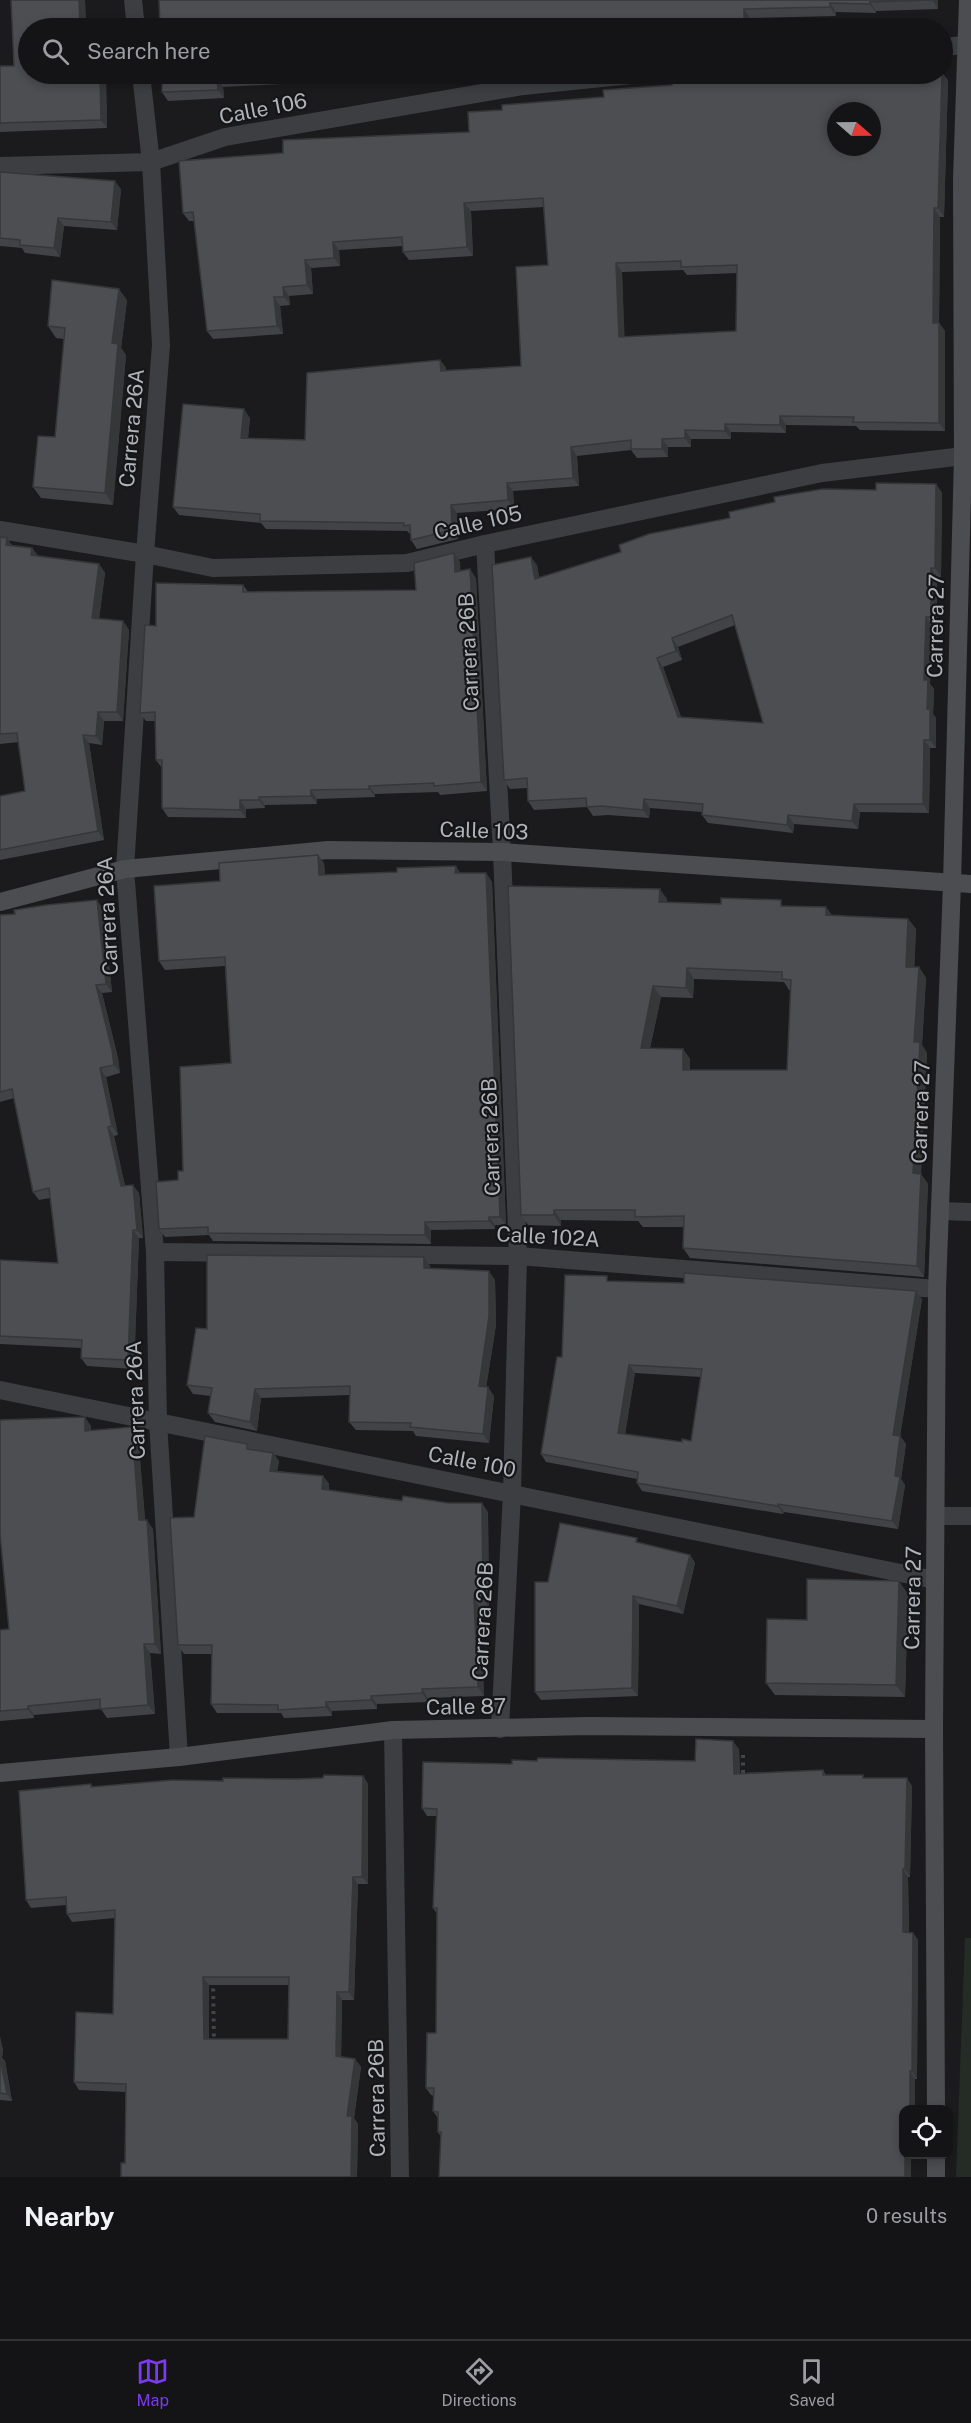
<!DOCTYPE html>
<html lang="en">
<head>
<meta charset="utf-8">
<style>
	body { margin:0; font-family:"Public Sans",sans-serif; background:#212123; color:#f1f3f6 }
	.controls { position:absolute; right:18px; bottom:18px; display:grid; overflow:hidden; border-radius:12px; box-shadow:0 3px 9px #0003 }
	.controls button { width:54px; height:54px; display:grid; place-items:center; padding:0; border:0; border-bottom:2px solid #333335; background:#141416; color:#f1f3f6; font:30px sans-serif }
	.compass { position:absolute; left:827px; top:102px; width:54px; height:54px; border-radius:50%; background:#141416; box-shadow:0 3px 9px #0003; rotate:110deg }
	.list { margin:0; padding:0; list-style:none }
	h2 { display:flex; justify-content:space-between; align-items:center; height:78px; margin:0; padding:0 24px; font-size:26px }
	h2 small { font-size:20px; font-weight:400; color:#9d9ea1 }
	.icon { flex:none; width:33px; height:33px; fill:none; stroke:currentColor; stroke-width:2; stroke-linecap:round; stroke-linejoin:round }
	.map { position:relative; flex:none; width:971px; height:2177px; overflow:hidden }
	.search { position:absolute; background:#141416; box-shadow:0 3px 9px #0003; left:18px; right:18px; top:18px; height:66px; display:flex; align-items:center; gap:15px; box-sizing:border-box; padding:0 21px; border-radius:33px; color:#9d9ea1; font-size:22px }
	.sheet { height:162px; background:#141416 }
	nav { display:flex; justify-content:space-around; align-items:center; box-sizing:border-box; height:84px; border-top:2px solid #333335; background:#141416; font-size:16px; color:#9d9ea1 }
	nav a { display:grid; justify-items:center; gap:3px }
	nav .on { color:#7c3aed }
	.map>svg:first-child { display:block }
	.green { fill:#252c25 }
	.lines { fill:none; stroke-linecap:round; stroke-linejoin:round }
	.path { stroke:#424548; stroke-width:4; stroke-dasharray:3 4.5; stroke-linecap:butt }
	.street { stroke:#3c3e41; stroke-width:18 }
	.secondary { stroke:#4b4d51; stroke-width:18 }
	.wall { fill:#424347; fill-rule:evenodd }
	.shaded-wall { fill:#363739 }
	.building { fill:#4d4e52; stroke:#363739; stroke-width:1.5; fill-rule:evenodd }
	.labels { text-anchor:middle; stroke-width:4.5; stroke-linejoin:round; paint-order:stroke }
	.street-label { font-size:21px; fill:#afb4ba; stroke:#161618 }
</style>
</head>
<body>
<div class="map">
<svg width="971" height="2177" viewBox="0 0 971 2177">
	<rect width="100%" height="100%" fill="#1b1b1d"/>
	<path class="green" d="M965,1938H971V2177H956Z"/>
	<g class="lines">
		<g class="path">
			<path d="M743,1755V1777"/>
			<path d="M213,1981L214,2043"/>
		</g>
		<g class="street">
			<path d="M133,0L136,28"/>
			<path d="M942,47L966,45"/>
			<path d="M141,74L151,162L161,345L145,554L125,869L155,1252L158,1422L179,1757"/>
			<path d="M0,166L151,162L225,137L523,86L641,74"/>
			<path d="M0,530L145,554L213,568L407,563L485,544L822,473L963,456"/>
			<path d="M485,544L502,852L518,1256L512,1493L500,1729"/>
			<path d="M940,1211L971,1212"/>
			<path d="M155,1252L518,1256L937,1289"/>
			<path d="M0,1390L935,1580"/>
			<path d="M937,1516H971"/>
			<path d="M393,1730L400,2177"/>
		</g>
		<g class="secondary">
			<path d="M0,902L125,869L328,850L502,852L971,884"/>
			<path d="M0,1773L179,1757L393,1730L589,1726L934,1729"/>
			<path d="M936,2110L934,1729L937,1289L952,883L963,456L962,179L968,0"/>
			<path d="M936,2177V2154"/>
		</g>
	</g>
	<g class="wall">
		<path d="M11,0H85L86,28H28V74H102L106,80L107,128L0,132V66H14Z"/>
		<path d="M159,0H938V9L876,11V13L836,12V16L750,18V28H160Z"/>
		<path d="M162,74H301V83L223,87L224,98L168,101L162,92Z"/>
		<path d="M948,80L944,217H940L939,323L945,331V431L860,430L856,426L786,425V433L731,432V439H691V447H668V457L637,458L631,450L577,456L579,486L513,491L514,509L457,513L458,539L417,549L411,540V535L407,531L266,529L261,523L179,515L173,507L250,418L248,438L305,440L440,360L446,368V370L521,366L548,265L544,207L471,211L473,256L409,260L403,252L402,246L339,250L340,266L311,268L313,294L289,296L290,305L280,306L283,334L213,339L207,331L194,221H189L183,213L283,153L469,132L502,110L604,97L672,85ZM683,270L687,275L737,273L736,331L624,337L622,272Z"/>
		<path d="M0,172L121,189L117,230L64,226L60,257L25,253L22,248L0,246Z"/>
		<path d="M127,300L121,348L126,355L113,505L41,498L33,487L55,437L64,339L56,338L48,326Z"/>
		<path d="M936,484L942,493L941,577H937V625H932L930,684L934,689L933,714L936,718V748H930L929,813L860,812L858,829L794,824L793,833L708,823L702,815V812L650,808L649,818L608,815L593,816L587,807L534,810L528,801L527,788L510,789L504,780L537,565L539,578L876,490ZM735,625L763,723L681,717L663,667L682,660L678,647Z"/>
		<path d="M0,537L12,545L32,548L38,556L99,564L105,573L99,619L123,621L129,630L123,721H104L102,745L89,743L104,840L0,860V796L25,791L19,742L0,744Z"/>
		<path d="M454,553L460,562V571L476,578L487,791L440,795L438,792L375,794V797L317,799V804L265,805V808L246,809V818L168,817L162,808V768L156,760L155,721H146L140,713L243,585L248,592L416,590Z"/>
		<path d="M318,855L324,863L325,875L460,873H486L492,882L506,1225H495V1229L431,1230V1244L213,1241L209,1235L165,1237L159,1229L178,1180L183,1171L231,1063L225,966L165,970L159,961L220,881Z"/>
		<path d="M667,899V902L826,907L832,916L908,919L916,929L914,967H919L926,978L922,1045L927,1053L921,1174L928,1184L924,1277L690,1258L683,1248V1227H643L638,1221L561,1220V1226L528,1225L521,1215ZM694,979L784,982L789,990H791L787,1070H690V1059L683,1049L650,1048L661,997L693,998Z"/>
		<path d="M103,909L112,992L102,993L118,1058L120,1073L106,1077L118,1135L114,1136L125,1186L139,1193L143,1238H139L134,1369L87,1366L81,1358V1348L0,1344V1260L58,1263L50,1198L39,1200L33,1192L14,1098L0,1102V915Z"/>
		<path d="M424,1257L430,1266V1269L495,1280L496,1325L486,1387L494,1396L489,1443L416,1436L413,1431L356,1430L349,1422L350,1395L261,1398L257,1431L215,1422L208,1413L211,1396L193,1394L187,1385L207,1329Z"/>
		<path d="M611,1281L922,1299L900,1436L906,1444L901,1479L905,1485L898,1529L784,1512L783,1514L642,1491L637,1483V1479L546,1462L541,1454L562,1357ZM635,1373L701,1377L691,1441L682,1442L625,1434Z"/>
		<path d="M91,1426V1430L138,1436L145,1520L153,1529L161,1654L150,1653L155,1714L107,1718L101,1709L34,1715V1718L0,1721V1630L9,1629Z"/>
		<path d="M247,1444L251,1450L273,1453L279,1461L277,1471L323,1476L329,1484V1490L488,1512L489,1607L480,1608L484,1696L428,1698V1702L377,1704V1709L332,1711V1716L284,1718L281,1713H217L211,1704L212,1654H184L178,1645L194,1517Z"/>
		<path d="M641,1543L690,1555L695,1563L683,1614L639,1604L638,1696L541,1700L535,1692L548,1582Z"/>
		<path d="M908,1594L905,1697L775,1695L766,1683L807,1620Z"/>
		<path d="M739,1749L740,1773L823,1770L826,1775L866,1778L912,1786L910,1877H908L909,1932L913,1933L918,1940L917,2079H915L903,2109V2154H911V2177L441,2137L438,2132V2118L433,2111L434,2096L431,2095L426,2088L436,2033L437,1914L433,1908L436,1816H427L422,1808L512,1764L537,1761H695Z"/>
		<path d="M363,1776L368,1784V1884H358L354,2000H342L341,2057L355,2059L361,2067L354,2118L358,2124L357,2177H121L125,2163L126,2092L79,2090L74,2082L113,2014L115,1918L72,1922L67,1914L66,1905L31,1908L26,1900L91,1784L92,1787L223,1781ZM209,1985H289L288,2039H209Z"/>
		<path d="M0,2037L3,2050L2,2058L5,2061L12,2101L0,2100Z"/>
	</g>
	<g class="shaded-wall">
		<path d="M79,0H85L86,28H80Z"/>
		<path d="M932,0H938V9Z"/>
		<path d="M870,2L876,11V13L870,4Z"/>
		<path d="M830,3L836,12V16L830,7Z"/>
		<path d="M744,9L750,18V28H744Z"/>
		<path d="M942,72L948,80L944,217L938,208Z"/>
		<path d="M100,74H102L106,80L107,128L101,120Z"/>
		<path d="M295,74H301V83L295,75Z"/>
		<path d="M217,78L223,87L224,98L218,90Z"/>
		<path d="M115,181L121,189L117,230L111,222Z"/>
		<path d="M464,203L471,211L473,256L467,247Z"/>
		<path d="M934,208L940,217L939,323L945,331V431L939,423L933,323Z"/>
		<path d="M58,218L64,226L60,257L54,248Z"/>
		<path d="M333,242L339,250L340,266L334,258Z"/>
		<path d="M305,260L311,268L313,294L307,285Z"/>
		<path d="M616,263L622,272L625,346L619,337Z"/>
		<path d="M283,287L289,296L290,305L284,297Z"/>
		<path d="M119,289L127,300L121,348L126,355L113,505L105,493L112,343Z"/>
		<path d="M274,297L280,306L283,334L277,326Z"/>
		<path d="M440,360L446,368L447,379L441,371Z"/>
		<path d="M244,409L250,418L247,446L241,438Z"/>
		<path d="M780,416L786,425V433L780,425Z"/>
		<path d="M725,424L731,432V439L725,431Z"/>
		<path d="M685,430L691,439V447L685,438Z"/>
		<path d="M662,439L668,447V457L662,449Z"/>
		<path d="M571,447L577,456L579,486L573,478Z"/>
		<path d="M507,483L513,491L514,509L508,500Z"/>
		<path d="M936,484L942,493L941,577L935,568Z"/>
		<path d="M451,505L457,513L458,539L452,530Z"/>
		<path d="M7,538L13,547L6,545Z"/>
		<path d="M32,548L39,557L31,555Z"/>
		<path d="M454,553L460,562L461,580L455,572Z"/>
		<path d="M531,557L537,565L541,587L535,579Z"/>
		<path d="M99,564L105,573L98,627L92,618Z"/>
		<path d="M931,568L937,577V625L931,617Z"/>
		<path d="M470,569L476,578L487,791L481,782Z"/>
		<path d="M926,617L932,625L930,684L934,689L933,714L936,718V748L930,740L924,680Z"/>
		<path d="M123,621L129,630L123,721L117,712Z"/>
		<path d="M672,638L678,647L682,660L676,651Z"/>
		<path d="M657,658L663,667L684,725L678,717Z"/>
		<path d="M98,712L104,721L102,745L96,736Z"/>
		<path d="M83,735L89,743L104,840L98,831Z"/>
		<path d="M924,740L930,748L929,813L923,804Z"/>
		<path d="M369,786L375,794V797L369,789Z"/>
		<path d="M311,790L317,799V804L311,796Z"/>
		<path d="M259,797L265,805V808L259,800Z"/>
		<path d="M644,799L650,808L649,818L643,810Z"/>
		<path d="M240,800L246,809V818L240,810Z"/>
		<path d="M854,804L860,812L858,829L852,821Z"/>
		<path d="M788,815L794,824L793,833L787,825Z"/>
		<path d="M318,855L324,863L325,883L319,875Z"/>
		<path d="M456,866L461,874L455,873Z"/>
		<path d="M486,873L492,882L506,1225L500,1217Z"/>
		<path d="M660,889L667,899L666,912L659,902Z"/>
		<path d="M97,900L103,909L112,992L106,984Z"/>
		<path d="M826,907L834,918L826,915Z"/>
		<path d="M908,919L916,929L914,977L906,967Z"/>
		<path d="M919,967L926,978L922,1045L927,1053L921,1174L928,1184L924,1277L917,1266L913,1173L914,1042Z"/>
		<path d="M687,968L694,979L693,998L686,988Z"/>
		<path d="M96,985L102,993L118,1058L120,1073L114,1065Z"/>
		<path d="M653,986L661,997L648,1058L641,1048Z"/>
		<path d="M683,1049L690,1059V1080L683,1070Z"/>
		<path d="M100,1068L106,1077L118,1135L112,1126Z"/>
		<path d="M108,1127L114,1136L127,1195L121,1186Z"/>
		<path d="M133,1185L139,1193L143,1238L137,1230Z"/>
		<path d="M554,1210L561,1220V1226L554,1215Z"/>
		<path d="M489,1217L495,1225V1229L489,1221Z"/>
		<path d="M425,1222L431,1230V1244L425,1235Z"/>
		<path d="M133,1230L139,1238L134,1369L128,1360Z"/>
		<path d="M424,1257L430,1266V1277L424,1268Z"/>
		<path d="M489,1271L495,1280L496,1325L485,1395L479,1386Z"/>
		<path d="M916,1291L922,1299L899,1443L893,1435Z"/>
		<path d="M629,1365L635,1373L624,1441L618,1433Z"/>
		<path d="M488,1387L494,1396L489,1443L483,1434Z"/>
		<path d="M255,1389L261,1398L257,1431L250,1422Z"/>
		<path d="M85,1417L91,1426V1440L85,1431Z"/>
		<path d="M132,1427L138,1436L146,1529L139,1520Z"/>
		<path d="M900,1436L906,1444L901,1479L905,1485L898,1529L892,1521L895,1476Z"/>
		<path d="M273,1453L279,1461L276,1479L270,1471Z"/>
		<path d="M323,1476L329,1484L328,1498L322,1489Z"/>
		<path d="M482,1503L488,1512L489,1607L483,1599Z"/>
		<path d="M778,1504L784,1512L783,1514L778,1506Z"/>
		<path d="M147,1520L153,1529L161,1654L155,1644Z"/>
		<path d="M690,1555L695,1563L683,1614L677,1606Z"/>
		<path d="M899,1581L908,1594L905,1697L896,1685Z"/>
		<path d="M633,1596L639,1604L638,1696L632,1688Z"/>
		<path d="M474,1599L480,1608L484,1696L478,1687Z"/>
		<path d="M144,1644L150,1653L155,1714L148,1705Z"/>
		<path d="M422,1689L428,1698V1702L422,1693Z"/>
		<path d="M371,1696L377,1704V1709L371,1700Z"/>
		<path d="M326,1702L332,1711V1716L326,1707Z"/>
		<path d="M28,1706L34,1715V1718L28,1709Z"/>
		<path d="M733,1741L739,1749L740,1781L734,1774Z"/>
		<path d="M363,1776L368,1784V1884L362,1877Z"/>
		<path d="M907,1778L912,1786L910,1877L905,1869Z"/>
		<path d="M903,1869L908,1877L909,1940L903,1932Z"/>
		<path d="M353,1877L358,1884L354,2000L349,1992Z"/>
		<path d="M913,1933L918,1940L917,2079L912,2071Z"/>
		<path d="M203,1977L209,1985V2047L204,2039Z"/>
		<path d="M337,1992L342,2000L341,2064L336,2056Z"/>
		<path d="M0,2037L3,2050L2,2058L5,2061L12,2101L7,2094L0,2059Z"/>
		<path d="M355,2059L361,2067L354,2118L358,2124L357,2177H351L347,2116Z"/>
		<path d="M910,2071L915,2079V2109H910Z"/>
		<rect x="905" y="2154" width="6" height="23"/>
	</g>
	<g class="building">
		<path d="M11,0H79L80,28H28V74H100L101,120L0,123V66H14Z"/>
		<path d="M159,0H932L870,2V4L830,3V7L744,9V28H671L670,23L573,25L572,21L520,28H160Z"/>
		<path d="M162,74H295V75L217,78L218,90L162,92Z"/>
		<path d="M672,74H942L938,208H934L933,323H939V423L853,422L854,417L780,416V425L725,424V431L685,430V438L662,439V449H631V440L571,447L573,478L507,483L508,500L451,505L452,530L411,540L410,525L404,526V523L260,521V514L173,507L183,404L244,409L241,438L305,440L307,373L440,360L441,371L521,366L516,267L548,265L543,198L464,203L467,247L403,252L402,237L333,242L334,258L305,260L307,285L283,287L284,297H274L277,326L207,331L193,212L183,213L179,161L283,153V140L469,132L468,112L502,110V105L604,97L603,90L672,85ZM836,111H872V147H836ZM681,261V267L737,265L736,331L619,337L616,263Z"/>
		<path d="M0,172L115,181L111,222L58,218L54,248L20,245V240L0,238Z"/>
		<path d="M52,280L119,289L112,343L118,344L105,493L33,487L38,436L55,437L65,328L48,326Z"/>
		<path d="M876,483L936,484L935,568H931V617H926L924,680H928L927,709H930V740H924L923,804H854L852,821L788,815L787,825L702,815L703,804L644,799L643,810L602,806L587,807L586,798L528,801L527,778L504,780L492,565L531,557L535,579L621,552L619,545L649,534L730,518L729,512L775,502L774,497L823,489L876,490ZM732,615L763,723L678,717L657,658L676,651L672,638Z"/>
		<path d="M0,537L7,538L6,545L32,548L31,555L99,564L92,618L123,621L117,712H98L96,736L83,735L98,831L0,850V796L25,791L17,733L0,734Z"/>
		<path d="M454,553L455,572L470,569L481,782L434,786V783L369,786V789L311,790V796L259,797V800H240V810L162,808V760H156L155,712L140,713L145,625L156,626V583L243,585V592L416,590L414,563Z"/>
		<path d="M318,855L319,875L397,872V868L456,866L455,873H486L500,1217H489V1221L425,1222V1235L208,1233V1227L159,1229L156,1182L178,1180V1171H183L180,1067L231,1063L225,957L159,961L154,886L220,881L219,863Z"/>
		<path d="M508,886L660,889L659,902L721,904V898L781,900V906L826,907V915L908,919L906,967H919L914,1042H920L913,1173L921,1174L917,1266L683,1248L684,1216L635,1217V1210H554V1215H521ZM687,968L782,972V979L791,980L787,1070H683V1049L641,1048L653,986L686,988Z"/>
		<path d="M97,900L106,984L96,985L112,1050L114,1065L100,1068L112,1126L108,1127L121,1186L133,1185L137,1230H133L128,1360L81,1358L82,1340L0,1336V1260L58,1263L49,1188L33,1192L12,1089L0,1092V915L15,914L14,910L46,905Z"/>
		<path d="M207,1255L424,1257V1268L489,1271V1316L479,1386L488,1387L483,1434L410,1427L411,1423L349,1422L350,1386L255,1389L250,1422L208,1413L212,1388L187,1385L196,1328L207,1329Z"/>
		<path d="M684,1273L916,1291L893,1435L900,1436L895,1476L900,1477L892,1521L778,1504V1506L637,1483L638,1472L541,1454L557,1357H562L565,1275L607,1276V1281L684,1283ZM629,1365L702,1369L691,1441L682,1439V1442L618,1433Z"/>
		<path d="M85,1417V1431L132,1427L139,1520H147L155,1644H144L148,1705L100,1709V1699L28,1706V1709L0,1711V1630L9,1629L0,1534V1420Z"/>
		<path d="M205,1436L247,1444V1449L273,1453L270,1471L323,1476L322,1489L402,1501L403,1496L448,1503H482L483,1599H474L478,1687L422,1689V1693L371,1696V1700L326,1702V1707L278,1710V1705L211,1704L212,1645H178L170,1518L194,1517Z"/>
		<path d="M560,1523L637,1538L636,1542L690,1555L677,1606L633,1596L632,1688L535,1692V1582H548Z"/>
		<path d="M807,1579L899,1581L896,1685L766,1683L767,1619L807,1620Z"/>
		<path d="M696,1739L733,1741L734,1774L823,1770V1775H863V1778H907L905,1869H903V1932L913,1933L912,2071H910V2109H903V2154H905V2177H439L441,2132H438V2112L433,2111L434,2088H426L427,2033H436L437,1908H433L437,1809L422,1808L423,1762L512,1764V1760L537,1761L538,1758L695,1761Z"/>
		<path d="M324,1775L363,1776L362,1877H353L349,1992H337L336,2056L355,2059L347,2116H352L351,2177H121V2163H125L126,2084L74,2082L76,2012L113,2014L115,1910L67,1914L66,1897L26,1900L19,1791L91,1784V1787L173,1780L223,1781V1778L296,1779L323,1778ZM203,1977H289L288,2039H204Z"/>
		<path d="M0,2058L7,2094L0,2093Z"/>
	</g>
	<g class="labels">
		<g class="street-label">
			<text transform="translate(263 109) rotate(-11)" y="7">Calle 106</text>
			<text transform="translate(132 428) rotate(-85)" y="7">Carrera 26A</text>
			<text transform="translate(478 523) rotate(-13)" y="7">Calle 105</text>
			<text transform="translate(936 626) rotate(-89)" y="7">Carrera 27</text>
			<text transform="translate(469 652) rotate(-93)" y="7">Carrera 26B</text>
			<text transform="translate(484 831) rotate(2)" y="7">Calle 103</text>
			<text transform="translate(108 916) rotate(-93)" y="7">Carrera 26A</text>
			<text transform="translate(921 1112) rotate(-88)" y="7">Carrera 27</text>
			<text transform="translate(491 1137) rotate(-92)" y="7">Carrera 26B</text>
			<text transform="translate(548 1237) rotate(3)" y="7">Calle 102A</text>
			<text transform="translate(136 1400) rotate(-92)" y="7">Carrera 26A</text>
			<text transform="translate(472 1462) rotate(11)" y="7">Calle 100</text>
			<text transform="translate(913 1598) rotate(-89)" y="7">Carrera 27</text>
			<text transform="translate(483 1621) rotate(-87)" y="7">Carrera 26B</text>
			<text transform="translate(466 1707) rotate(-1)" y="7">Calle 87</text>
			<text transform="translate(377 2098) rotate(-91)" y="7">Carrera 26B</text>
		</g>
	</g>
</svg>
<div class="controls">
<button><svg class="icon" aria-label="locate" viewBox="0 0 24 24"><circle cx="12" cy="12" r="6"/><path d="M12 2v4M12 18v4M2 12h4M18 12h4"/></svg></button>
</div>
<svg class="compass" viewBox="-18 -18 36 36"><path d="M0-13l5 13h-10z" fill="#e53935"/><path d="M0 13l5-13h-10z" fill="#9d9ea1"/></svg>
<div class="search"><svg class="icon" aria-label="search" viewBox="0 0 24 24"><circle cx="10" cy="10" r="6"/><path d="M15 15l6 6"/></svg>Search here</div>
</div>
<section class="sheet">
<h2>Nearby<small>0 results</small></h2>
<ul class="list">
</ul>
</section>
<nav>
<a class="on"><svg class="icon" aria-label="map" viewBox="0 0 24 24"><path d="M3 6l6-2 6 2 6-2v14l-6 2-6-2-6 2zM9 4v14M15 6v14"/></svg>Map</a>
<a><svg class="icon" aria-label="directions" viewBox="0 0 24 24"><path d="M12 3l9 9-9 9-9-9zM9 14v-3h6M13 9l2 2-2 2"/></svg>Directions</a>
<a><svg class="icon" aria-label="saved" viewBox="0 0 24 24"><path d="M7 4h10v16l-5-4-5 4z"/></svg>Saved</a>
</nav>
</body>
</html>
